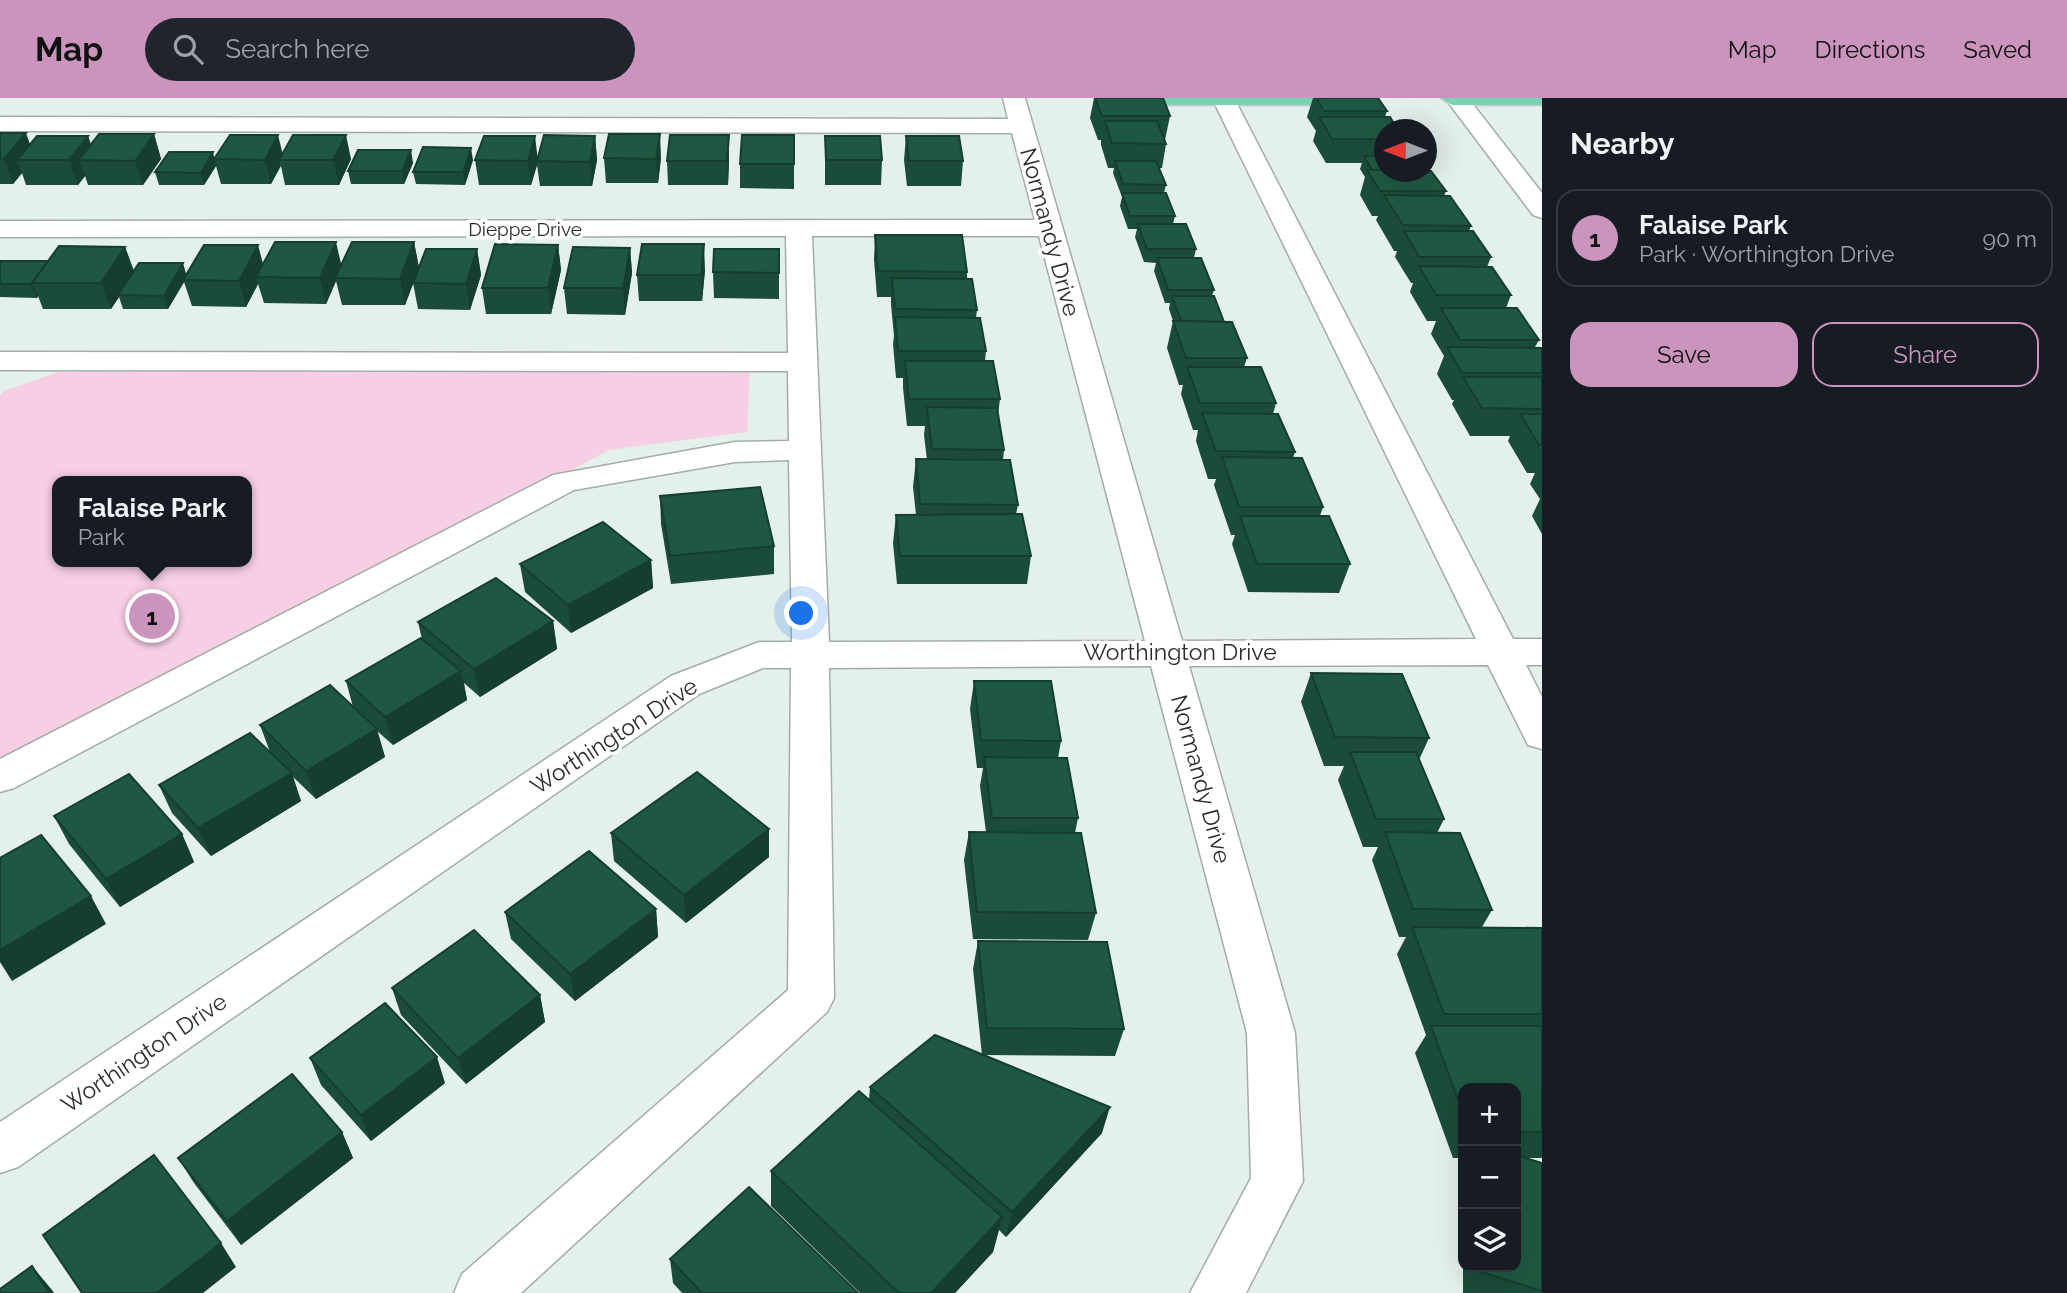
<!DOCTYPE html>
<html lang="en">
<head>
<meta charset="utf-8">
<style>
	body { margin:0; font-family:Raleway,sans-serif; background:#20242c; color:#f1f3f6 }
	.controls { position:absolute; right:21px; bottom:21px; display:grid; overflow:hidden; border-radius:14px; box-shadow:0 7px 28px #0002 }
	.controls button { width:63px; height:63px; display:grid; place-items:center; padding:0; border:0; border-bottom:2px solid #363941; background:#171b24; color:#f1f3f6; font:35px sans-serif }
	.compass { position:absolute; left:1374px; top:21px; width:63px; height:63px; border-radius:50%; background:#171b24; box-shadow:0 7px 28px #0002; rotate:270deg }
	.you { position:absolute; left:802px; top:516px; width:24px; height:24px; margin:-18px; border:5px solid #fff; border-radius:50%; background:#1a73e8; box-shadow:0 0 0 10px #1a73e833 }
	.badge { display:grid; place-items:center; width:46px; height:46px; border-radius:50%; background:#cb94bc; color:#111; font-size:23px; font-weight:700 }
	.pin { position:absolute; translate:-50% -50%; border:4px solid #fff; box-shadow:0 2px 7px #0006 }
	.popup { position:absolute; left:52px; top:378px; width:200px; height:91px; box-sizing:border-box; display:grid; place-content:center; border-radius:14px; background:#171b24; filter:drop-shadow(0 2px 5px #0005); font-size:23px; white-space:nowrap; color:#9ea1a6 }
	.popup b { font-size:26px; color:#f1f3f6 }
	.popup::after { content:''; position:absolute; left:50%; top:100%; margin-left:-14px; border:14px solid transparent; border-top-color:#171b24 }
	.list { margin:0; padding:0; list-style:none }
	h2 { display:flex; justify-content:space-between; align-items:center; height:91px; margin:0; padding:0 28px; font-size:30px }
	h2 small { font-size:23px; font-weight:400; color:#9ea1a6 }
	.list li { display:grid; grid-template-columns:46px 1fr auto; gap:21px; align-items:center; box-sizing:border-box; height:98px; margin:0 14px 14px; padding:0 14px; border:2px solid #363941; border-radius:21px }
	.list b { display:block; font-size:26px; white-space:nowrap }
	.list p { margin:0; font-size:23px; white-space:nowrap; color:#9ea1a6 }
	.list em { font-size:23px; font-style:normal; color:#9ea1a6 }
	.actions { display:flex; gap:14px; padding:21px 28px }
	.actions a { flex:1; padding:16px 0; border:2px solid #cb94bc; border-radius:21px; text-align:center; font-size:24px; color:#cb94bc }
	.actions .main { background:#cb94bc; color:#111 }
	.icon { flex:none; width:38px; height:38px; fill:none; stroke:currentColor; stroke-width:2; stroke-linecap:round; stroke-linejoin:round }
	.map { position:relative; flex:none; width:1542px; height:1195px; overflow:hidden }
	header { display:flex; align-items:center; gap:42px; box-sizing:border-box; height:98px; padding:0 35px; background:#cb94bc; color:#111 }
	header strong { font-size:33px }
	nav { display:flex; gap:38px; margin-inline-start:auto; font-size:24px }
	.search { width:490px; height:63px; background:#20242c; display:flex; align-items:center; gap:18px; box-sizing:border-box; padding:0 24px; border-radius:38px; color:#9ea1a6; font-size:26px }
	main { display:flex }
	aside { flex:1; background:#171b24 }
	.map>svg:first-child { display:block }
	.green { fill:#f7cfe5; fill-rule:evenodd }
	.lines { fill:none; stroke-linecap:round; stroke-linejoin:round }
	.minor-casing { stroke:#a2ada8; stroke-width:3 }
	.major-casing { stroke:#cbcccc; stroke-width:3 }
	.minor { fill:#fff; fill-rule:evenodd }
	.major { fill:#7ad3b6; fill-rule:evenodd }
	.wall { fill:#1b4c39 }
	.shaded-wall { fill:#163e2e }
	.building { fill:#1f5842; stroke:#163e2e; stroke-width:2 }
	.labels { text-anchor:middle; stroke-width:7; stroke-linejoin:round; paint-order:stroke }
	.far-street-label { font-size:19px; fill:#282c2a; stroke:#fff }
	.street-label { font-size:23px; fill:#282c2a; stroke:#fff }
</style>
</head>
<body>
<header>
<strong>Map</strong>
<div class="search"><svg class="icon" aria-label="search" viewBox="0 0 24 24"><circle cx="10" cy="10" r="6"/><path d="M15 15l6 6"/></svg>Search here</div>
<nav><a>Map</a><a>Directions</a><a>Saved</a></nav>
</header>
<main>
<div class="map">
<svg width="1542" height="1195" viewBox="0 0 1542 1195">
	<rect width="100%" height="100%" fill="#e4f0ea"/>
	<path class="green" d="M750,270L747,334L609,352L0,683V297L4,293L58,274ZM58,383H246V464H58Z"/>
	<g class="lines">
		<g class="minor-casing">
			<g id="minor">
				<path d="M1003,0H1025L1182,543L1476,541L1212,0H1234L1513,541H1542V567H1526L1542,599V651L1528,647L1488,567L1189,568L1295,935L1303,1083L1246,1195H1190L1251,1080L1247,935L1151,568L829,570L834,900L827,914L521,1195H454L462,1176L788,892L791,570H763L699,596L18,1069L0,1075V1024L671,578L759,544H792L789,362L735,364L574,392L14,690L0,694V661L553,377L735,344L789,343L788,273L0,272V254L788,255L786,138L0,139V123L1035,122L1012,35L0,33V19L1008,21ZM812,138H1039L1145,543L829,544Z"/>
				<path d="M1445,0H1468L1542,95V120L1533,117Z"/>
			</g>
		</g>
		<g class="major-casing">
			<g id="major">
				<path d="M1095,0H1345L1334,7H1106Z"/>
				<path d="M1441,0H1542V7H1452Z"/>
			</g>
		</g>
		<use href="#minor" class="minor"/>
		<use href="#major" class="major"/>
	</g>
	<g class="wall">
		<path d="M1094,0H1163L1170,18L1165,42L1166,46L1162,70H1159L1166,87L1164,95L1175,118L1173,126L1196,151L1194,160L1214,192L1212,198L1224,224L1247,260L1244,269L1276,305L1273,316L1295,354L1293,360L1323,409L1320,418L1350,466L1339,495L1248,494L1232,446L1235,437H1231L1214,387L1216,381H1208L1196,343L1198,332H1193L1181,296L1183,287H1179L1167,250L1173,223L1169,211L1170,205H1165L1154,173L1156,165L1144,164L1135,139L1137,131H1128L1120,108L1122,99L1113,75L1114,70H1108L1101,47V42H1098L1090,20Z"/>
		<path d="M1313,0H1378L1387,13L1385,19L1384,32V74L1446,93L1444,98L1471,128L1469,133L1491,159L1487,169L1511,197L1506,210L1539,242L1535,249L1542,250V436L1532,418L1540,401L1530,386L1535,375H1527L1508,343L1510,338H1470L1452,306L1454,302H1452L1437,276L1444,258L1431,236L1436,223H1427L1410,194L1413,185H1411L1395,159L1397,153H1394L1376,122L1378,118H1372L1360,97L1365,79L1360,71L1362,65H1326L1313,43L1316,33L1307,19Z"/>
		<path d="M0,35L30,47L88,38L91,47L154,36L161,61L143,87H88L85,78L78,87H26L22,75L13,86H0Z"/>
		<path d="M794,37V91L740,90V66Z"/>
		<path d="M595,38L597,62L592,88H540L537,67L531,87H479L475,62L538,59Z"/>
		<path d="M825,38L882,62L881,87H825Z"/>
		<path d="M906,38L963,63L961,88H907L904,62Z"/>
		<path d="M283,55L351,61L339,87H285L281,68L271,86H221L216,68L204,87H159L155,74L215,60Z"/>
		<path d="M604,60H661L658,85H606Z"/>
		<path d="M473,62L465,87L416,86L413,74Z"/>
		<path d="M729,62L728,87H668L667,63Z"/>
		<path d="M413,65L404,86H351L348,73Z"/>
		<path d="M875,137L967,174V181L977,212L976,220L986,253L985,263L1000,301L998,317L1004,352L1003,362L1018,407L1016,416L1031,458L1027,486H897L893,445L896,417H916L913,389L916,361L927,362L924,337L925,328H907L903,290V280H896L893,246L894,238L891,207V199H877L874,162Z"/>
		<path d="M414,144L419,170L405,207H342L336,183L326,206L264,205L258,186L246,209L192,208L184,184L168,211H123L119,199L111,211H43L38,198L37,200L0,199V163H48L125,149L134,173L187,177L263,166L341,167Z"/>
		<path d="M558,147L561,172L551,216H486L482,190Z"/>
		<path d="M630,150L632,175L625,217L567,216L564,190Z"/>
		<path d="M477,151L481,177L470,212L418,211L413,185Z"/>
		<path d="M779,151V201L714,200L713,174Z"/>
		<path d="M705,172L702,203H639L637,177Z"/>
		<path d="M660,398L774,448V476L671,486L661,426Z"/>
		<path d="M651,462L653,490L571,535L525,494L520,466Z"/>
		<path d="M553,523L557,551L480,599L464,585L467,602L393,647L377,633L385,659L316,701L292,678L301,703L211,758L172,715L159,687L270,654L260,627L353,609L346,583L422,541L418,524Z"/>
		<path d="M1311,575L1429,640L1419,662L1444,721L1437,735L1492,812L1482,829L1542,830V1060H1525L1542,1065V1195H1463V1072V1169H1516V990H1463V1060H1453L1415,955L1426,937L1397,856L1406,839H1399L1372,762L1378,749H1363L1338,682L1344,668H1324L1301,604Z"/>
		<path d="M974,583L1061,643L1058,660L1078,720L1075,735L1096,815L1088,842L973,841L964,762L969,734H986L980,688L983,670H977L970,611Z"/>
		<path d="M54,718L182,736L194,764L120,809L69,746Z"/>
		<path d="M769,731V759L686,825L614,763L611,735Z"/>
		<path d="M656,811L658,839L575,903L511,841L505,814Z"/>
		<path d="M978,843L1124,931L1115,958L984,957L1102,1035L1006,1139L999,1132L993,1154L955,1195H860L771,1108V1073L869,1001L870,989L982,957L973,871Z"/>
		<path d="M392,890L540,897L545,924L466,986L401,917Z"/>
		<path d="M310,960L445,985L371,1043L321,987Z"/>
		<path d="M342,1034L353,1060L241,1147L194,1085L178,1060Z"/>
		<path d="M670,1161L858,1195H682L673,1185Z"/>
	</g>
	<g class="shaded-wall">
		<path d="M26,35L35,60L17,62L22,75L13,86L4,61Z"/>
		<path d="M154,36L161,61L143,87L135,63Z"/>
		<path d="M660,36L661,60L658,85L656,61Z"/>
		<path d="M278,37L284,61L279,62L280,68L271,86L265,62Z"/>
		<path d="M346,37L351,61L339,87L333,62Z"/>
		<path d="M729,37V62L728,87L727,63Z"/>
		<path d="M88,38L96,62H79L85,78L78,87L69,62Z"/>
		<path d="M535,38L538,63H537V67L531,87L528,63Z"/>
		<path d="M595,38L597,62L592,88L590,64Z"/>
		<path d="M471,50L473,62L465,87L463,74Z"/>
		<path d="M411,52L413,65L404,86L402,73Z"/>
		<path d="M213,54L216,68L204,87L201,75Z"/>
		<path d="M336,144L342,170L335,180L336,183L326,206L320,180Z"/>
		<path d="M414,144L419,170L405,207L400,181Z"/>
		<path d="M704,146L705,172L702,203L701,177Z"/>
		<path d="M258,147L265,173L256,179L258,186L246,209L239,183Z"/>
		<path d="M558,147L561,172L551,216L548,190Z"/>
		<path d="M125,149L134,174L118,197L119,199L111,211L101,185Z"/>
		<path d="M630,150L632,175L625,217L623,190Z"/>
		<path d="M477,151L481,177L470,212L466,186Z"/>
		<path d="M48,163L32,185L38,198L37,200L31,186Z"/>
		<path d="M183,165L187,179L183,182L184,184L168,211L164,198Z"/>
		<path d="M651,462L653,490L571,535L568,507Z"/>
		<path d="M553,523L557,551L480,599L474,571Z"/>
		<path d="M461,573L467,602L393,647L385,619Z"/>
		<path d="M377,631L385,659L316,701L306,673Z"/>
		<path d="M292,675L301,703L211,758L198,730Z"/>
		<path d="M769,731V759L686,825L684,797Z"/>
		<path d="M182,736L194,764L120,809L106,781Z"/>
		<path d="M91,798L106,826L12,883L0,864V852Z"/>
		<path d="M656,811L658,839L575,903L570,876Z"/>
		<path d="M540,897L545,924L466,986L458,960Z"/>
		<path d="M437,959L445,985L371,1043L361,1017Z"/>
		<path d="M1110,1009L1102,1035L1006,1139L1012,1114Z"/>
		<path d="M342,1034L353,1060L241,1147L227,1123Z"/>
		<path d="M1002,1119L993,1154L955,1195H931Z"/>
		<path d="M221,1145L236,1169L203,1195H157Z"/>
		<path d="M32,1168L52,1192L54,1195H49Z"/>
	</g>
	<g class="building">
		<path d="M1095,0H1163L1170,18H1102Z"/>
		<path d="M1316,0H1378L1387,13H1324Z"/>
		<path d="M1319,19H1390L1398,32H1384V41H1332Z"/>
		<path d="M1105,23H1157L1166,46L1112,45Z"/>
		<path d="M0,35H26L4,61H0Z"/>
		<path d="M99,36H154L135,63L79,62Z"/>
		<path d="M609,36H660L656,61L604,60Z"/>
		<path d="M230,37H278L265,62L214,61Z"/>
		<path d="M293,37H346L333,62H279Z"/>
		<path d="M544,37L595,38L590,64L537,63Z"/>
		<path d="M670,37H729L727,63H667Z"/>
		<path d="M742,37H794V66H740Z"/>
		<path d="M37,38H88L69,62H17Z"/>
		<path d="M484,38H535L528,63L475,62Z"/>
		<path d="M825,38H880L882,62H826Z"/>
		<path d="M906,38H959L963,63H909Z"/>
		<path d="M423,49L471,50L463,74H413Z"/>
		<path d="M358,52H411L402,73H348Z"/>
		<path d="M169,54H213L201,75L155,74Z"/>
		<path d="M1364,58H1384V72H1372Z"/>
		<path d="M1115,63H1156L1166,87L1123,86Z"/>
		<path d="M1367,72H1384V74L1431,73L1446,93H1380Z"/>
		<path d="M1122,95H1166L1175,118H1130Z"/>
		<path d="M1384,97L1450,98L1471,128L1403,127Z"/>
		<path d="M1138,126H1186L1196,151H1147Z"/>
		<path d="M1404,133H1473L1491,159H1419Z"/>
		<path d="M875,137H962L967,174L878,173Z"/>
		<path d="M275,144H336L320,180L256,179Z"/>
		<path d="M352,144H414L400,181L335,180Z"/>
		<path d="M495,146L558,147L548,190H482Z"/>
		<path d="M642,146H704L701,177H637Z"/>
		<path d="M204,147H258L239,183L183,182Z"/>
		<path d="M59,148L125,149L101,185H32Z"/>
		<path d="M573,149L630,150L623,190H564Z"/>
		<path d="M426,151H477L466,186L413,185Z"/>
		<path d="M714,151H779V175L713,174Z"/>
		<path d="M1157,160H1201L1214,192H1168Z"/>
		<path d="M0,163H48L31,186H0Z"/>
		<path d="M139,165H183L164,198L118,197Z"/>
		<path d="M1419,168L1492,169L1511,197H1436Z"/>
		<path d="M892,180L972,181L977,212L895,211Z"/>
		<path d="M1172,198H1214L1224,224L1181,223Z"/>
		<path d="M1441,210H1517L1539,242H1460Z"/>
		<path d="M895,219L980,220L986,253H898Z"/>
		<path d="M1173,223L1232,224L1247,260H1186Z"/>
		<path d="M1447,249L1542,250V275H1462Z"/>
		<path d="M905,263H993L1000,301H909Z"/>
		<path d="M1187,269H1261L1276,305H1200Z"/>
		<path d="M1463,279H1542V311L1482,310Z"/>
		<path d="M927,309L997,310L1004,352L932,351Z"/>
		<path d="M1202,315L1278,316L1295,354L1216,353Z"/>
		<path d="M1520,316H1542V347H1539Z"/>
		<path d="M1222,359L1302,360L1323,409H1239Z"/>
		<path d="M916,361L1010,362L1018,407L920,406Z"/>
		<path d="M760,389L774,448L670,458L660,398Z"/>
		<path d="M1022,416L1031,458H900L896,417Z"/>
		<path d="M1240,418H1329L1350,466H1257Z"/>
		<path d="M603,424L651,462L568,507L520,466Z"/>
		<path d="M496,480L553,523L474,571L418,524Z"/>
		<path d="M421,540L461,573L385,619L346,583Z"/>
		<path d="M1311,575L1402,576L1429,640L1335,639Z"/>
		<path d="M974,583H1051L1061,643L981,642Z"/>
		<path d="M330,587L377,631L306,673L260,627Z"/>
		<path d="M250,635L292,675L198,730L159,687Z"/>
		<path d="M1350,654H1416L1444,721H1376Z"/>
		<path d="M984,659L1067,660L1078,720H992Z"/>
		<path d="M697,674L769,731L684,797L611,735Z"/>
		<path d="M129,676L182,736L106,781L54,718Z"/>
		<path d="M969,734L1081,735L1096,815L977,814Z"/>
		<path d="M1385,734L1460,735L1492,812L1413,811Z"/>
		<path d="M41,737L91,798L0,852V760Z"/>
		<path d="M589,753L656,811L570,876L505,814Z"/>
		<path d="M1412,829L1542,830V916H1444Z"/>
		<path d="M474,832L540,897L458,960L392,890Z"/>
		<path d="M978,843L1107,844L1124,931L987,930Z"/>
		<path d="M385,905L437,959L361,1017L310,960Z"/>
		<path d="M1431,928H1542V1034H1516V990H1463V1015Z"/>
		<path d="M935,937L1110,1009L1012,1114L870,989Z"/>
		<path d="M292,976L342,1034L227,1123L178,1060Z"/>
		<path d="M859,993L1002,1119L931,1195H899L771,1073Z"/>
		<path d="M154,1057L221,1145L157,1195H82L43,1137Z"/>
		<path d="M1516,1057L1542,1065V1193L1482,1174V1169H1516Z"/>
		<path d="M749,1089L858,1195H702L670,1161Z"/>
		<path d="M32,1168L49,1195H0V1191Z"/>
	</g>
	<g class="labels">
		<g class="far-street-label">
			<text x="525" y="138">Dieppe Drive</text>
		</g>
		<g class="street-label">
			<text transform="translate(1050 134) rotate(75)" y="8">Normandy Drive</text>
			<text x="1180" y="562">Worthington Drive</text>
			<text transform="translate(614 638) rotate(-33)" y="8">Worthington Drive</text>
			<text transform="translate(1201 681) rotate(75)" y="8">Normandy Drive</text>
			<text transform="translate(144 955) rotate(-34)" y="8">Worthington Drive</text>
		</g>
	</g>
</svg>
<div class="controls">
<button>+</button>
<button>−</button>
<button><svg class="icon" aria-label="layers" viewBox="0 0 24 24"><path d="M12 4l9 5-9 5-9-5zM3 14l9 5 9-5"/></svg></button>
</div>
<svg class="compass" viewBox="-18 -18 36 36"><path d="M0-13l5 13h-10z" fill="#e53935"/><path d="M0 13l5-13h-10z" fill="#9ea1a6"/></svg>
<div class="you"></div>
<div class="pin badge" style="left:152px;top:518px">1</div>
<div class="popup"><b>Falaise Park</b>Park</div>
</div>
<aside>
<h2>Nearby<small></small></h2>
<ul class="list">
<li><span class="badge">1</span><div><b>Falaise Park</b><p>Park · Worthington Drive</p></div><em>90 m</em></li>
</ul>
<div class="actions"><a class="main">Save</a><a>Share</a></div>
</aside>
</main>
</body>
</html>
